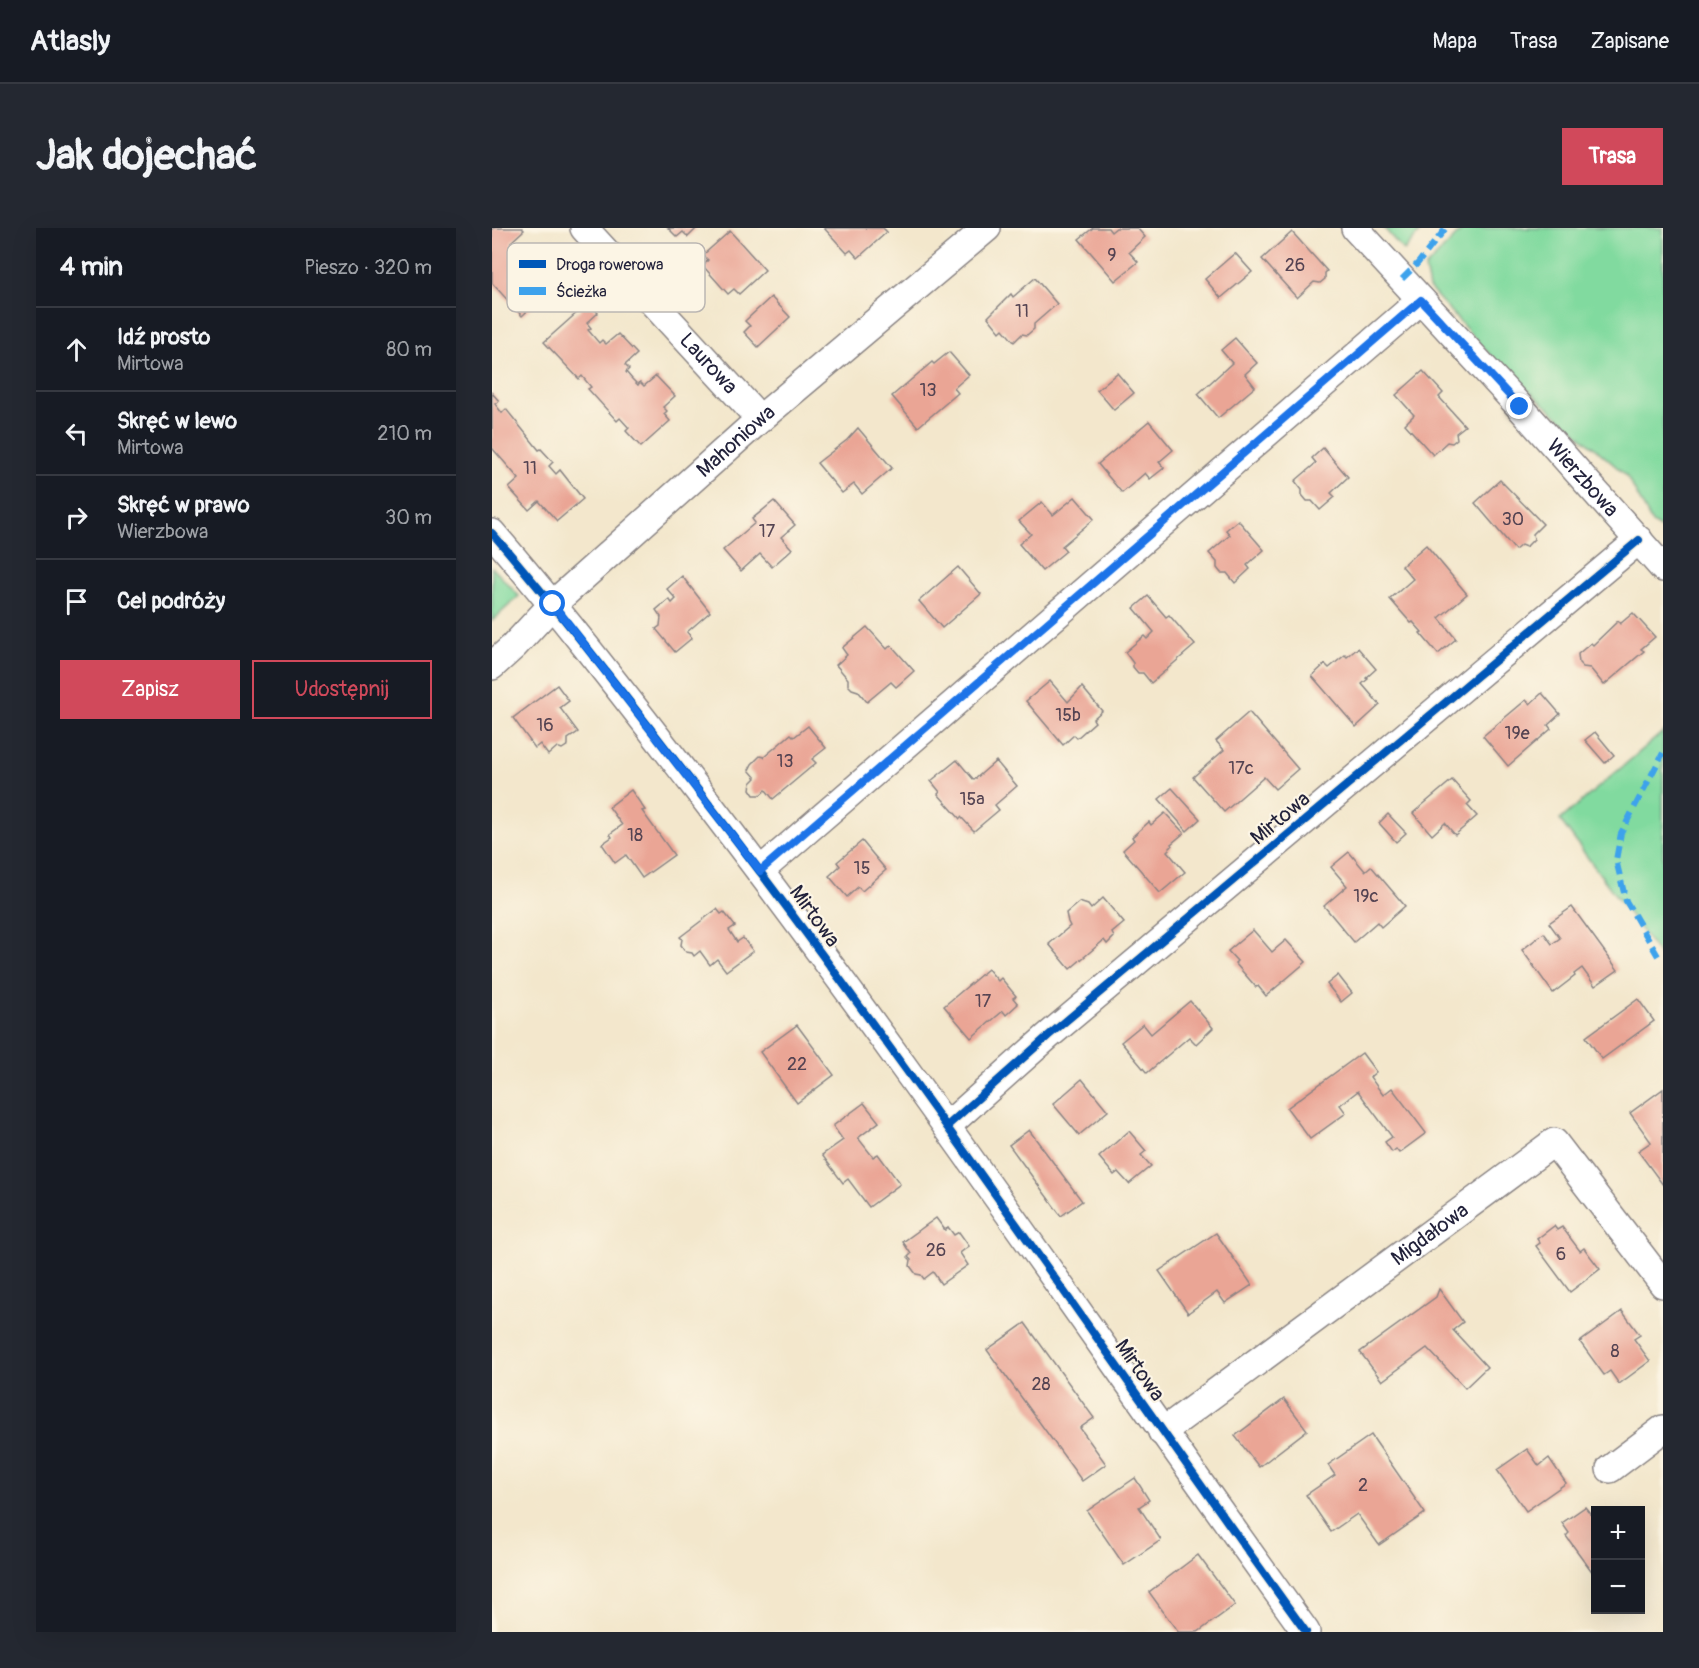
<!DOCTYPE html>
<html lang="pl">
<head>
<meta charset="utf-8">
<style>
	body { margin:0; font-family:Pangolin,sans-serif; background:#242831; color:#f1f3f6 }
	.controls { position:absolute; right:18px; bottom:18px; display:grid; overflow:hidden; border-radius:0px; box-shadow:0 6px 24px #0002 }
	.controls button { width:54px; height:54px; display:grid; place-items:center; padding:0; border:0; border-bottom:2px solid #363941; background:#171b24; color:#f1f3f6; font:30px sans-serif }
	.stop { position:absolute; width:18px; height:18px; margin:-14px; border:4px solid #1a73e8; border-radius:50%; background:#fff }
	.stop.end { background:#1a73e8; border-color:#fff; box-shadow:0 2px 6px #0008 }
	.list { margin:0; padding:0; list-style:none }
	h2 { display:flex; justify-content:space-between; align-items:center; height:78px; margin:0; padding:0 24px; font-size:26px }
	h2 small { font-size:20px; font-weight:400; color:#9ea1a6 }
	.list li { display:grid; grid-template-columns:39px 1fr auto; gap:18px; align-items:center; box-sizing:border-box; height:84px; padding:0 24px; border-top:2px solid #363941 }
	.list b { display:block; font-size:22px; white-space:nowrap }
	.list p { margin:0; font-size:20px; white-space:nowrap; color:#9ea1a6 }
	.list em { font-size:20px; font-style:normal; color:#9ea1a6 }
	.actions { display:flex; gap:12px; padding:18px 24px }
	.actions a { flex:1; padding:14px 0; border:2px solid #d1495b; border-radius:0px; text-align:center; font-size:21px; color:#d1495b }
	.actions .main { background:#d1495b; color:#fff }
	.icon { flex:none; width:33px; height:33px; fill:none; stroke:currentColor; stroke-width:2; stroke-linecap:round; stroke-linejoin:round }
	.map { position:relative; flex:none; width:1171px; height:1404px; overflow:hidden; border-radius:0px }
	header { display:flex; align-items:center; gap:36px; box-sizing:border-box; height:84px; padding:0 30px; background:#171b24; border-bottom:2px solid #363941 }
	header strong { font-size:28px }
	nav { display:flex; gap:33px; margin-inline-start:auto; font-size:21px }
	.intro { display:flex; align-items:center; justify-content:space-between; box-sizing:border-box; height:144px; padding:0 36px }
	h1 { margin:0; font-size:42px }
	.button { padding:15px 27px; border-radius:0px; background:#d1495b; color:#fff; font-size:21px; font-weight:700 }
	main { display:flex; gap:36px; padding:0 36px }
	aside { flex:1; background:#171b24; border-radius:0px; box-shadow:0 6px 24px #0002 }
	.map>svg:first-child { display:block }
	.green { fill:#81da9f; stroke:#527e6d; stroke-width:1.5 }
	.building { fill:#eaa595 }
	.lines { fill:none; stroke-linecap:round; stroke-linejoin:round }
	.minor-casing { stroke:#8a8484; stroke-width:30 }
	.minor { stroke:#fff; stroke-width:27 }
	.quiet { stroke:#3ea2ec; stroke-width:6; stroke-dasharray:12 6; stroke-linecap:butt }
	.cycleway-casing { stroke:#fcf5e5; stroke-width:11 }
	.cycleway { stroke:#0057b8; stroke-width:8 }
	.route { stroke:#1a73e8; stroke-width:8 }
	.labels { text-anchor:middle; stroke-width:4.5; stroke-linejoin:round; paint-order:stroke }
	.number-label { font-size:18px; fill:#544352 }
	.street-label { font-size:21px; fill:#22223b; stroke:#fcf5e5 }
	.key { fill:#fcf5e5; stroke:#bbb6b2; stroke-width:1.5 }
	.key-label { font-size:16px; fill:#22223b }
</style>
</head>
<body>
<header>
<strong>Atlasly</strong>
<nav><a>Mapa</a><a>Trasa</a><a>Zapisane</a></nav>
</header>
<div class="intro"><h1>Jak dojechać</h1><a class="button">Trasa</a></div>
<main>
<aside>
<h2>4 min<small>Pieszo · 320 m</small></h2>
<ul class="list">
<li><svg class="icon" aria-label="ahead" viewBox="0 0 24 24"><path d="M12 20V5M6 11l6-6 6 6"/></svg><div><b>Idź prosto</b><p>Mirtowa</p></div><em>80 m</em></li>
<li><svg class="icon" aria-label="left" viewBox="0 0 24 24"><path d="M17 20v-9H6M10 6l-5 5 5 5"/></svg><div><b>Skręć w lewo</b><p>Mirtowa</p></div><em>210 m</em></li>
<li><svg class="icon" aria-label="right" viewBox="0 0 24 24"><path d="M7 20v-9h11M14 6l5 5-5 5"/></svg><div><b>Skręć w prawo</b><p>Wierzbowa</p></div><em>30 m</em></li>
<li><svg class="icon" aria-label="arrive" viewBox="0 0 24 24"><path d="M6 21V4h12l-3 4 3 4H6"/></svg><div><b>Cel podróży</b></div></li>
</ul>
<div class="actions"><a class="main">Zapisz</a><a>Udostępnij</a></div>
</aside>
<div class="map">
<svg width="1171" height="1404" viewBox="0 0 1171 1404">
	<rect width="100%" height="100%" fill="#fcf5e5"/>
	<filter id="ink" filterUnits="userSpaceOnUse"><feTurbulence type="fractalNoise" baseFrequency=".0167" numOctaves="2"/><feDisplacementMap in="SourceGraphic" scale="12" xChannelSelector="R" yChannelSelector="G"/><feConvolveMatrix kernelMatrix="1 2 1 2 8 2 1 2 1" color-interpolation-filters="sRGB"/></filter>
	<filter id="wash" filterUnits="userSpaceOnUse"><feTurbulence type="fractalNoise" baseFrequency=".008" numOctaves="4" result="noise"/><feDisplacementMap in="SourceGraphic" scale="24" xChannelSelector="R" yChannelSelector="G"/><feGaussianBlur stdDeviation="1.35" result="paint"/><feColorMatrix in="noise" values="0 0 0 0 0 0 0 0 0 0 0 0 0 0 0 0 0 1.4 0 .05"/><feComposite in="paint" operator="in"/></filter>
	<g filter="url(#wash)">
		<rect width="100%" height="100%" fill="#f3e7cc"/>
		<g class="green">
			<path d="M892,0H931L912,23Z"/>
			<path d="M972,0H1171V302L1160,295L1135,248L1007,137L937,60L933,40Z"/>
			<path d="M0,339L27,368L0,393Z"/>
			<path d="M1171,504V732L1068,592Z"/>
		</g>
		<g id="blocks">
			<g class="building">
				<path d="M0,0H30L32,2L19,14L31,27L35,24L50,41L44,47L57,63L30,88L0,55Z"/>
				<path d="M176,0H205L196,9L191,4L185,9Z"/>
				<path d="M332,0H391L395,4L366,30L359,22L355,25Z"/>
				<path d="M601,0H616L619,4L624,0H645L653,9L637,24L646,34L623,53L587,11Z"/>
				<path d="M238,3L273,42L247,66L242,61L236,66L211,38L216,32L211,27Z"/>
				<path d="M800,4L835,43L833,45V51L828,55L822,54L805,70L770,31Z"/>
				<path d="M743,25L760,44L729,70L713,51Z"/>
				<path d="M543,50L565,76L542,96V101L535,107L530,106L522,114L511,101L508,104L496,89L519,66L521,69Z"/>
				<path d="M279,69L298,89L266,119L252,104L258,98L253,93Z"/>
				<path d="M97,74L106,85L95,95L99,100L96,102L107,115L110,112L114,116L126,106L145,126L133,137L137,141L134,144L140,151L146,157L148,154L152,158L164,148L183,168L171,179L175,183L172,186L178,193L149,219L134,203L137,200L128,190L125,193L96,161L99,159L90,148L87,151L52,114Z"/>
				<path d="M743,110L765,135L753,146L763,159L726,190L706,166L740,135L729,122Z"/>
				<path d="M457,124L477,147L462,160L466,165L426,199L400,168L440,134L442,136Z"/>
				<path d="M931,143L951,165L947,169L973,198L964,205L965,211L960,215L955,214L941,227L913,196L922,187L904,167Z"/>
				<path d="M625,145L642,165L622,182L605,162Z"/>
				<path d="M0,165L7,173L3,176L10,185L14,181L47,222L49,221L61,234L57,238L64,246L68,242L91,271L65,293L47,273L37,282L17,260L27,251L0,220Z"/>
				<path d="M657,193L681,222L667,234L672,240L658,251L653,245L630,265L606,236Z"/>
				<path d="M366,200L400,240L370,266L362,256L350,265L325,235L355,212Z"/>
				<path d="M831,220L856,249L839,265L843,269L828,282L820,273H815L810,267V262L803,253L824,235L820,230Z"/>
				<path d="M1008,252L1051,296L1041,306L1042,311L1034,319L1029,317L1023,322L983,275Z"/>
				<path d="M583,269L602,291L570,318L574,323L550,343L527,316L539,306L527,293L550,274L561,287Z"/>
				<path d="M282,273L303,297L289,309L300,321L280,339L268,326L249,343L231,322L263,295L260,291Z"/>
				<path d="M746,292L772,322L755,337L758,341L743,355L735,345H729L725,340V334L717,325L738,307L734,302Z"/>
				<path d="M934,317L975,366L947,390L964,411L946,426L928,405L930,404L921,394L919,395L898,371L921,351L910,338Z"/>
				<path d="M466,339L489,366L450,400L427,373Z"/>
				<path d="M190,348L218,384L195,404L200,410L183,424L164,401L168,398L169,389L164,382L177,371L180,375L184,371L175,361Z"/>
				<path d="M656,368L674,389L677,387L703,417L659,455L651,445H646L641,439V435L633,424L652,408L655,411L662,404L642,380Z"/>
				<path d="M1141,385L1163,409L1149,421L1152,423L1112,457L1098,440L1091,439L1087,435L1086,426L1099,415L1101,417L1126,393L1128,396Z"/>
				<path d="M375,399L395,421L399,417L422,443L404,459L399,454L375,474L366,463L360,461L356,457V451L344,437L355,427L350,420Z"/>
				<path d="M866,420L884,441L874,450L876,451L870,456L888,477L864,499L820,448L833,436L837,440L853,427L855,429Z"/>
				<path d="M558,453L576,474L590,459L610,483L601,491L603,494L585,510L582,507L571,517L534,473Z"/>
				<path d="M65,457L77,473L68,480L86,504L76,511V517L70,521L65,519L56,527L48,516L43,520L21,490Z"/>
				<path d="M1050,465L1068,486L1056,497L1059,501L1016,538L991,508L1034,472L1038,476Z"/>
				<path d="M757,484L806,541L783,561L772,549L732,584L701,549L732,522L724,513Z"/>
				<path d="M316,498L334,520L320,531L324,535L281,571L274,562L268,567H262L258,561L259,555L264,550L257,542L260,536L268,528L272,529L299,506L302,509Z"/>
				<path d="M1103,504L1122,527L1113,535L1093,512Z"/>
				<path d="M465,532L482,552L504,533L525,558L503,577L507,582L482,603L469,589L468,591L446,566L448,564L439,553Z"/>
				<path d="M960,552L979,573L975,577L985,588L963,607L953,595L940,607L921,585Z"/>
				<path d="M680,560L708,591L695,603L667,571Z"/>
				<path d="M139,562L153,582L150,583L182,627L150,650L134,627L123,635L110,616L120,609L118,606L130,597L117,579Z"/>
				<path d="M673,585L692,605L679,616L680,618L675,623L693,644L668,665L631,622L642,612L640,609L657,594L659,597Z"/>
				<path d="M896,586L914,605L904,614L887,595Z"/>
				<path d="M370,613L394,642L370,663L366,659L355,669L337,648L348,638L345,634Z"/>
				<path d="M857,624L873,643L879,638L913,678L889,699L885,694L862,714L832,678L855,658L839,639Z"/>
				<path d="M611,670L632,695L620,705L622,709L615,716L612,712L578,741L557,716L578,698L576,694L574,685L587,674L596,677L599,681Z"/>
				<path d="M1080,679L1126,742L1103,758L1090,740L1082,746L1083,748L1061,765L1030,722L1052,705L1060,716L1068,710L1057,695Z"/>
				<path d="M225,681L229,686L232,684L243,698L237,702L245,714L251,710L261,723L234,743L225,731L218,737L208,723L202,728L200,725L194,724L189,717L190,711L188,709Z"/>
				<path d="M761,702L780,724L794,712L814,734L774,768L766,758L764,759L743,735L745,733L736,723Z"/>
				<path d="M496,741L506,753L509,750L524,768L521,770L526,776L514,787L511,783L479,810L452,778Z"/>
				<path d="M846,747L860,765L849,774L835,756Z"/>
				<path d="M1146,771L1162,793L1110,831L1094,809Z"/>
				<path d="M698,773L721,800L704,816L697,809L655,845L629,814L651,796L659,806Z"/>
				<path d="M305,797L342,847L305,875L268,824Z"/>
				<path d="M870,825L884,844L878,849L891,867L900,860L934,905L907,925L904,921L900,924L893,914L900,909L866,863L848,877L854,885L818,911L795,880Z"/>
				<path d="M590,851L616,883L587,907L561,876Z"/>
				<path d="M1171,861V957L1146,923L1159,914L1138,885Z"/>
				<path d="M372,875L387,894L366,910L381,929L386,926L408,956L377,979L356,951L351,955L330,927L351,912L341,898Z"/>
				<path d="M537,902L590,973L569,988L517,917Z"/>
				<path d="M637,903L654,923L649,927L659,938L637,956L626,944L622,947L607,929Z"/>
				<path d="M444,990L453,1002L456,999L462,1007L467,1004L477,1018L468,1025L476,1037L449,1056L441,1044L432,1051L429,1047L424,1046L418,1038L419,1032L416,1029L419,1026L411,1014Z"/>
				<path d="M1062,998L1065,1002L1070,999L1088,1023L1092,1020L1108,1041L1078,1064L1044,1018L1048,1015L1045,1011Z"/>
				<path d="M724,1005L760,1057L733,1075L725,1064L696,1085L667,1043Z"/>
				<path d="M947,1061L971,1094L961,1102L995,1139L973,1160L935,1120L890,1153L868,1124L944,1069Z"/>
				<path d="M1130,1083L1148,1107L1142,1111L1158,1133L1127,1156L1118,1143L1112,1147L1088,1114Z"/>
				<path d="M533,1095L602,1190L588,1200L614,1236L590,1253L495,1122Z"/>
				<path d="M792,1171L815,1202L767,1239L743,1208Z"/>
				<path d="M879,1207L933,1285L887,1317L865,1286L839,1304L814,1267L843,1247L836,1237Z"/>
				<path d="M1035,1221L1047,1238L1057,1230L1074,1255L1034,1283L1005,1242Z"/>
				<path d="M643,1250L657,1272L647,1279L669,1312L632,1337L595,1283Z"/>
				<path d="M1093,1279L1101,1289L1104,1287V1349L1074,1308L1077,1305L1070,1295Z"/>
				<path d="M706,1327L743,1377L706,1404H686L657,1364Z"/>
			</g>
		</g>
	</g>
	<g filter="url(#ink)">
		<use href="#blocks" fill-opacity="0" stroke="#8a8484" stroke-width="1.5"/>
		<g class="lines">
			<g class="minor-casing">
				<g id="minor">
					<path id="s1" d="M92,0L268,191"/>
					<path id="s2" d="M863,0L1028,179L1171,340"/>
					<path d="M0,305C71,387 136,472 202,557C415,833 610,1121 814,1404"/>
					<path id="s3" d="M0,438L22,418L61,376L268,191L495,0"/>
					<path d="M268,643L929,72"/>
					<path d="M455,898L556,808L1147,312"/>
					<path id="s4" d="M670,1204L1062,914L1171,1056"/>
					<path d="M1118,1241L1171,1201"/>
				</g>
			</g>
			<use href="#minor" class="minor"/>
			<g class="quiet">
				<path d="M910,51L926,35L954,0"/>
				<path d="M1166,728L1134,673L1124,632L1129,605L1171,525"/>
			</g>
			<g class="cycleway-casing">
				<g id="cycleway">
					<path d="M0,305C71,387 136,472 202,557C415,833 610,1121 814,1404"/>
					<path d="M455,898L556,808L1147,312"/>
				</g>
			</g>
			<use href="#cycleway" class="cycleway"/>
		</g>
	</g>
	<g class="lines" filter="url(#ink)">
		<path class="route" d="M61,376L268,643L929,72L1028,179"/>
	</g>
	<g class="labels">
		<g class="number-label">
			<text x="620" y="33">9</text>
			<text x="803" y="43">26</text>
			<text x="530" y="89">11</text>
			<text x="436" y="168">13</text>
			<text x="38" y="246">11</text>
			<text x="1021" y="297">30</text>
			<text x="275" y="309">17</text>
			<text x="576" y="493">15b</text>
			<text x="53" y="503">16</text>
			<text x="1025" y="511">19e</text>
			<text x="293" y="539">13</text>
			<text x="749" y="546">17c</text>
			<text x="480" y="577">15a</text>
			<text x="143" y="613">18</text>
			<text x="370" y="646">15</text>
			<text x="874" y="674">19c</text>
			<text x="491" y="779">17</text>
			<text x="305" y="842">22</text>
			<text x="444" y="1028">26</text>
			<text x="1069" y="1032">6</text>
			<text x="1123" y="1129">8</text>
			<text x="549" y="1162">28</text>
			<text x="871" y="1263">2</text>
		</g>
		<g class="street-label">
			<text dy="7" stroke="none"><textPath href="#s1" startOffset="184">Laurowa</textPath></text>
			<text dy="7" stroke="none"><textPath href="#s3" startOffset="332">Mahoniowa</textPath></text>
			<text dy="7" stroke="none"><textPath href="#s2" startOffset="338">Wierzbowa</textPath></text>
			<text transform="translate(788 590) rotate(-40)" y="7">Mirtowa</text>
			<text transform="translate(323 688) rotate(54)" y="7">Mirtowa</text>
			<text dy="7" stroke="none"><textPath href="#s4" startOffset="333">Migdałowa</textPath></text>
			<text transform="translate(648 1142) rotate(55)" y="7">Mirtowa</text>
		</g>
	</g>
	<rect x="15" y="15" width="198" height="69" rx="9" class="key"/>
	<rect x="27" y="32" width="27" height="8" fill="#0057b8"/>
	<rect x="27" y="59" width="27" height="8" fill="#3ea2ec"/>
	<g class="key-label">
		<text x="64" y="42">Droga rowerowa</text>
		<text x="64" y="69">Ścieżka</text>
	</g>
</svg>
<div class="controls">
<button>+</button>
<button>−</button>
</div>
<div class="stop" style="left:61px;top:376px"></div>
<div class="stop end" style="left:1028px;top:179px"></div>
</div>
</main>
</body>
</html>
